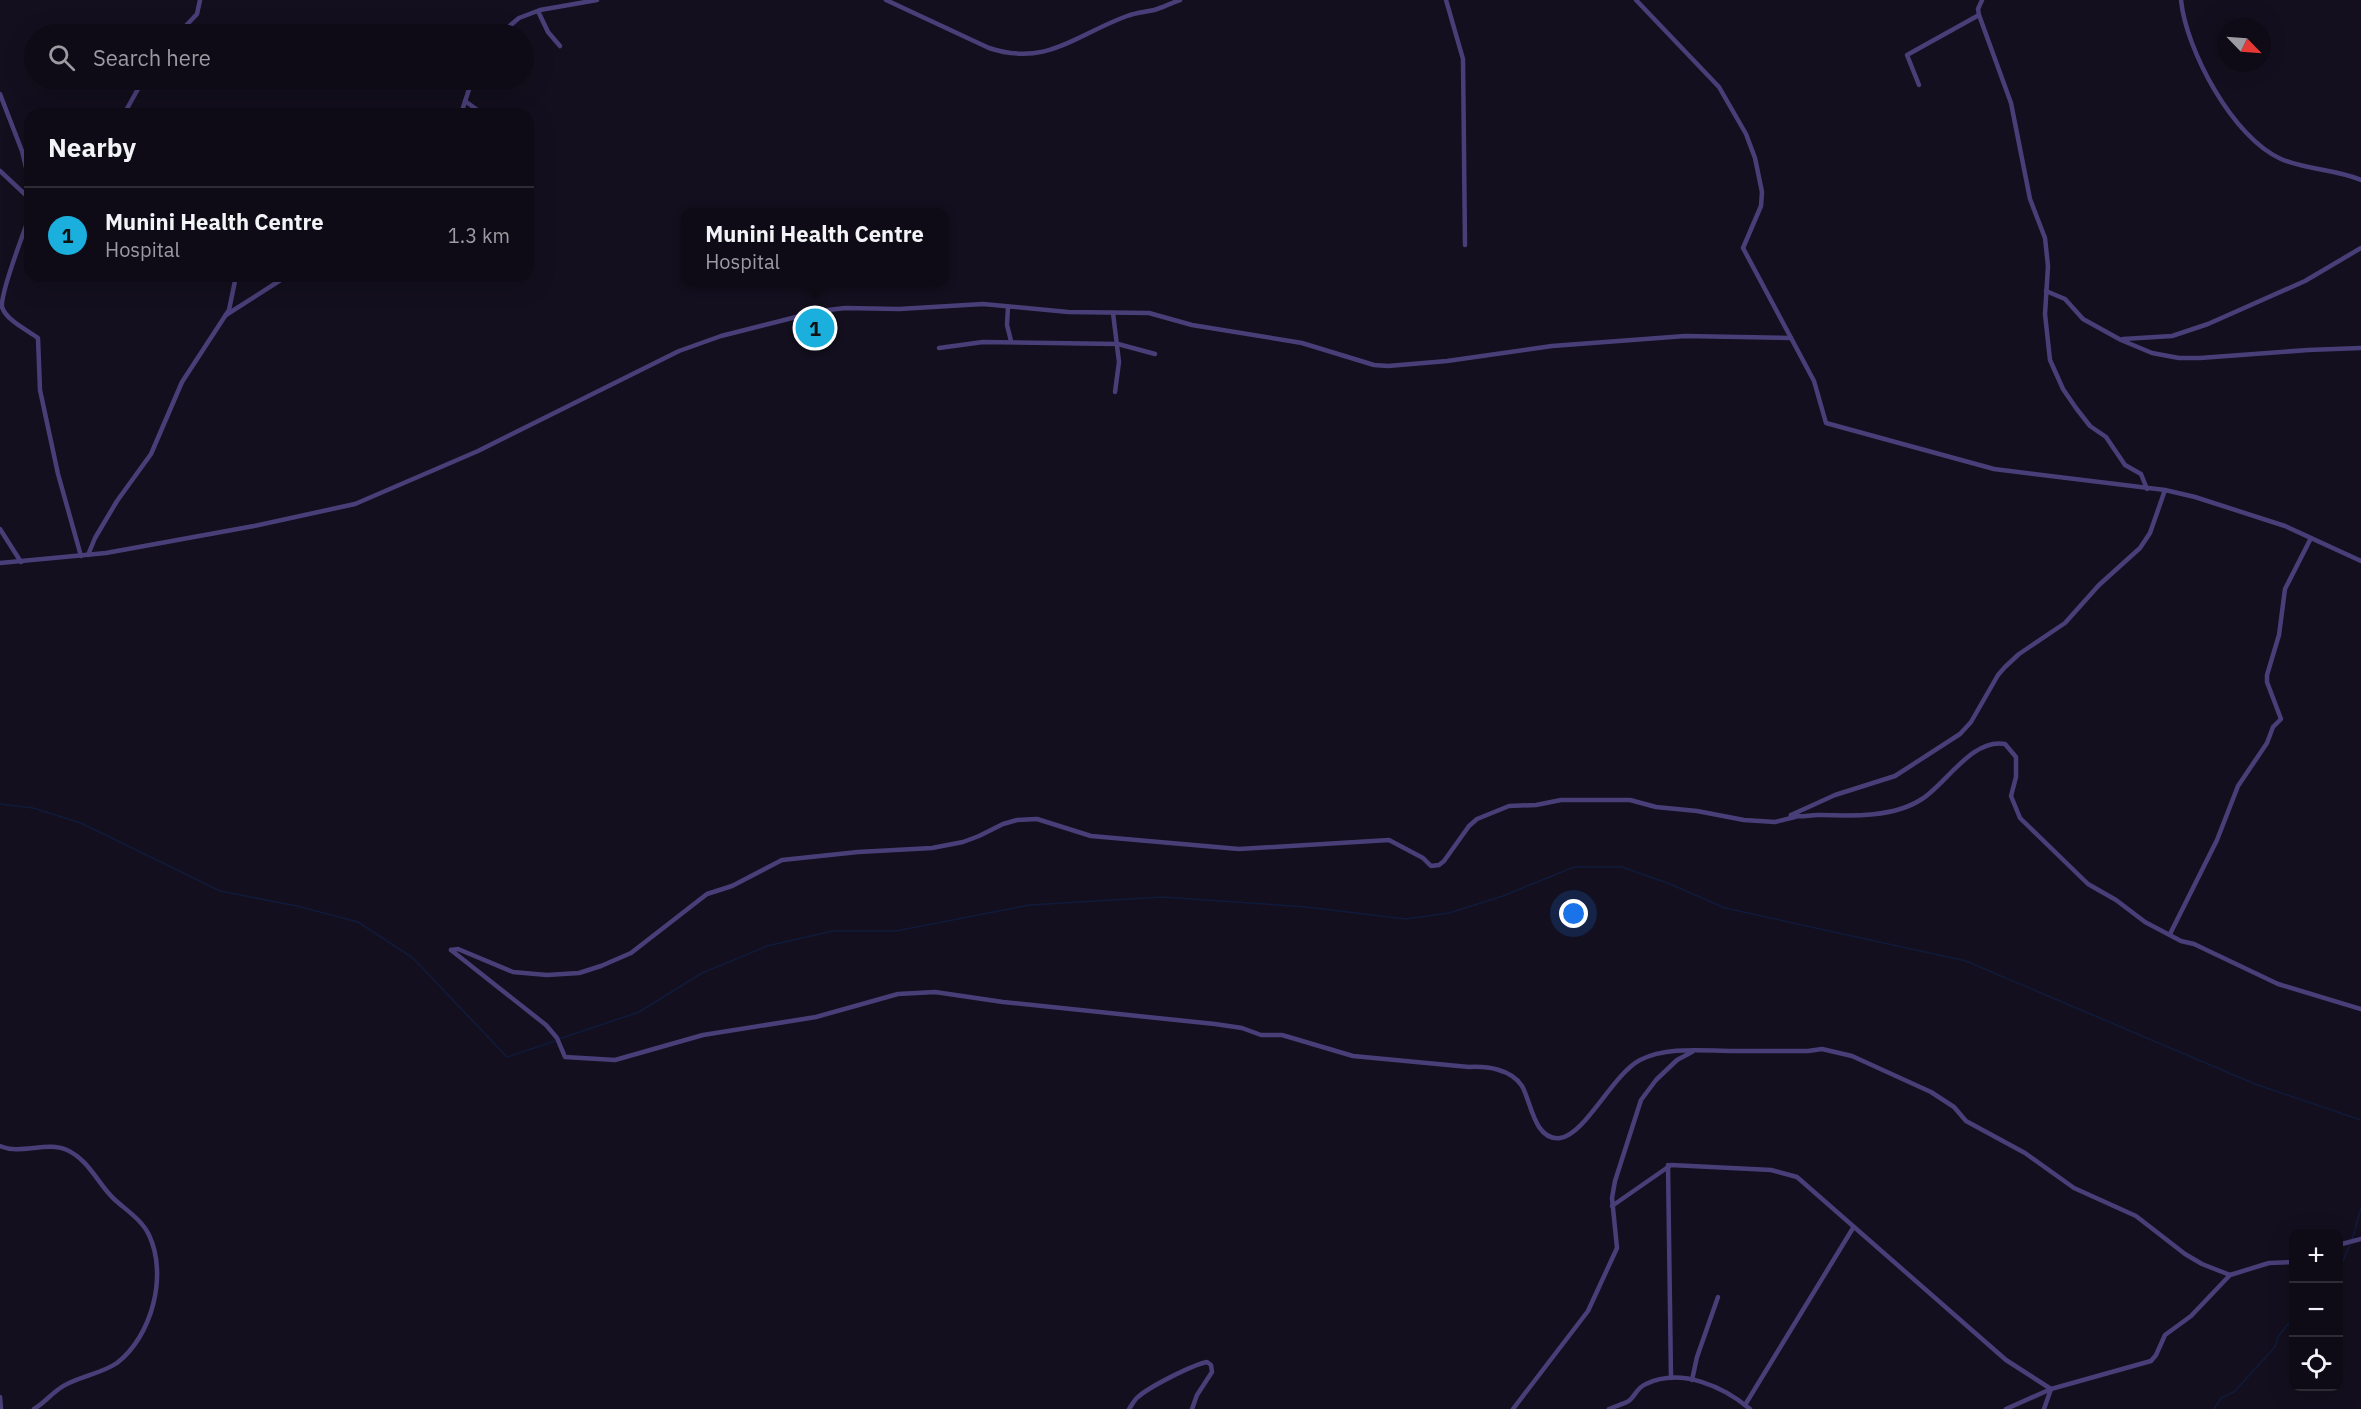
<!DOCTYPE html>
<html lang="en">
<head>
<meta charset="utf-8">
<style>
	body { margin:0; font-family:"IBM Plex Sans",sans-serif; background:#1c1923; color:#f1f3f6 }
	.controls { position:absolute; right:18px; bottom:18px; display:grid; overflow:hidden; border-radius:12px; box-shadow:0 6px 24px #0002 }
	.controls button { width:54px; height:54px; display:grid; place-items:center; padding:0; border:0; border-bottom:2px solid #2e2b35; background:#0e0b16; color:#f1f3f6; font:30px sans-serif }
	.compass { position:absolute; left:2217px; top:18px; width:54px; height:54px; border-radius:50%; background:#0e0b16; box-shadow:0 6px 24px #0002; rotate:115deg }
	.you { position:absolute; left:1574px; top:914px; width:21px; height:21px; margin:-15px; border:4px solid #fff; border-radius:50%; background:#1a73e8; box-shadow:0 0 0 9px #1a73e833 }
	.badge { display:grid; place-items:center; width:39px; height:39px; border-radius:50%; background:#1aafdd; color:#111; font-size:20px; font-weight:700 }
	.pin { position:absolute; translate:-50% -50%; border:3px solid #fff; box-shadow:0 2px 6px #0006 }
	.popup { position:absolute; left:681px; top:208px; width:267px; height:78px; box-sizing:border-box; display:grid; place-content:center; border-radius:12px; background:#0e0b16; filter:drop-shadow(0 2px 4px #0005); font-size:20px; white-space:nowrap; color:#9b9ba1 }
	.popup b { font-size:22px; color:#f1f3f6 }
	.popup::after { content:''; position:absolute; left:50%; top:100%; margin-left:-12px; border:12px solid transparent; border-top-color:#0e0b16 }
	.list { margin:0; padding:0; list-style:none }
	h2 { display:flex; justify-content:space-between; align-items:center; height:78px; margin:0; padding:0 24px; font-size:26px }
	h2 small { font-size:20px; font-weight:400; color:#9b9ba1 }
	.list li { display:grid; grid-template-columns:39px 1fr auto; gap:18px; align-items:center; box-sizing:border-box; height:96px; padding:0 24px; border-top:2px solid #2e2b35 }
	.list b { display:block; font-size:22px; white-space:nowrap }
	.list p { margin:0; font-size:20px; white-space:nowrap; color:#9b9ba1 }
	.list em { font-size:20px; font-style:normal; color:#9b9ba1 }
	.icon { flex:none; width:33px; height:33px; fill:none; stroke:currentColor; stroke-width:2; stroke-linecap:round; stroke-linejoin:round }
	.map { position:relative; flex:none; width:2361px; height:1409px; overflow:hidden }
	.search { position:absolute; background:#0e0b16; box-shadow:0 6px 24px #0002; left:24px; top:24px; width:510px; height:66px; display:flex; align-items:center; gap:15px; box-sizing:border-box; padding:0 21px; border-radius:33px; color:#9b9ba1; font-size:22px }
	.panel { position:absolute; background:#0e0b16; box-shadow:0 6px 24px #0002; left:24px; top:108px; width:510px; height:174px; border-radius:18px }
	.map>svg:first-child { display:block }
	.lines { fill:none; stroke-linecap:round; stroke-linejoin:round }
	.stream { stroke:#101b3b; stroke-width:1.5 }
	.minor { stroke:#493f78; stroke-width:4.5 }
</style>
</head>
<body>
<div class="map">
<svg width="2361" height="1409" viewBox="0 0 2361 1409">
	<rect width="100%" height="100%" fill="#130f1e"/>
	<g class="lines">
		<g class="stream">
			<path d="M0,804L33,808L81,823L220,891L297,906L358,922L413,958L507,1057L555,1041"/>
			<path d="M559,1039L639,1012L702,973L767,946L833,931H896L1029,905L1163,897L1306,907L1406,919L1449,913L1503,896L1574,867H1622L1670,884L1725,908L1966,961L2255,1084L2361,1120"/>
			<path d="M2352,1240L2361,1208"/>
			<path d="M2338,1272L2350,1245"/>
			<path d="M2214,1409L2221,1398L2234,1392L2275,1347L2278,1337L2294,1316"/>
		</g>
		<g class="minor">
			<path d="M886,0L989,48C1047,67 1075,35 1127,16C1135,13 1145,12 1154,10C1162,8 1171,3 1180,0"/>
			<path d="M1446,0L1463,59L1465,245"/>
			<path d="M1636,0L1719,87L1746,134L1755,158L1762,192L1761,206L1743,248L1814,381L1826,423L1994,469L2165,490L2195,497L2285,526L2361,561"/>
			<path d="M1982,0L1978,9L1979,15L2011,103L2030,199L2045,238L2048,266L2045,314L2050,360L2063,389L2076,408L2090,426L2106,437L2125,465L2141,474L2147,489"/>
			<path d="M2181,0C2186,50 2233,138 2281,159C2306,170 2335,169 2361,180"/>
			<path d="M538,11L548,32L560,46"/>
			<path d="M178,34L197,14L200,0"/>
			<path d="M500,34L519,18L540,10L597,0"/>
			<path d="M1919,85L1907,55L1979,15"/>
			<path d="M0,94L22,151L30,184"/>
			<path d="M465,101L483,114"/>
			<path d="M124,114L143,80"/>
			<path d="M461,114L472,80"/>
			<path d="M0,171L30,199"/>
			<path d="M30,215C24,232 0,293 2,307C6,320 27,330 38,338L40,390L58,474L81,556"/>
			<path d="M2046,291L2065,299L2083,319L2121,340L2152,353L2179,358H2200L2308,350L2361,348"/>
			<path d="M1008,307L1007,325L1011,341"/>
			<path d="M1113,313L1119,362L1115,392"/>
			<path d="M226,315L287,276"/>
			<path d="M2123,339L2172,336L2208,324L2305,281L2361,248"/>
			<path d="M939,348L983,342L1118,344L1155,354"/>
			<path d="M0,529L21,562"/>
			<path d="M88,555L95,538L117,501L151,454L182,382L229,310L236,276"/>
			<path d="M0,563L106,553L254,526L355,504L478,451L679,351L721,336L820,311L845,308L899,309L983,304L1068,312L1149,313L1192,325L1302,343L1374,365L1388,366L1447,361L1552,346L1685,336L1791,338"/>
			<path d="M1791,815L1835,795L1895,776L1960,734L1971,722L1998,675L2005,667L2019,654L2065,623L2099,585L2140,548L2150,533L2165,490"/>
			<path d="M1795,816C1802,817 1810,815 1818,815C1851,816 1893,818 1922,799C1946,784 1972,738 2005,744L2016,757V777L2011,796L2020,818L2088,884L2116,900L2145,922L2181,941L2194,944L2278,984L2361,1009"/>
			<path d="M2170,934L2217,840L2238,786L2267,743L2273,727L2281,719L2267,682V675L2279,635L2285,589L2311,538"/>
			<path d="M451,950L546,1025L557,1038L565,1057L615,1060L703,1035L816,1017L898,994L935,992L1003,1002L1215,1024L1242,1028L1261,1035H1282L1353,1056L1469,1067C1487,1066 1511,1069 1522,1086C1531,1101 1534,1141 1560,1138C1585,1135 1612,1075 1640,1060C1668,1046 1704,1051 1734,1051C1759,1051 1783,1051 1808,1051L1822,1049L1852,1056L1931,1092L1954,1107L1966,1121L2025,1153L2074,1188L2136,1216L2185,1254L2202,1264L2230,1275L2269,1263L2294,1262"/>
			<path d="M451,950L458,949L513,972L547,975L579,973L601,966L631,953L707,894L732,886L782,860L858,852L932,848L963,842L979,836L1003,824L1017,820L1037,819L1091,836L1239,849L1389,840L1423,858L1431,866L1439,865L1444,861L1469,826L1477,819L1509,806L1536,805L1561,800H1630L1656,807L1697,811L1744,820L1775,822L1795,817L1791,815"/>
			<path d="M0,1146C21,1155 46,1141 67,1150C89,1160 98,1184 114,1199C126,1210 142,1220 149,1235C168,1275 152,1336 117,1363C102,1373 83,1376 67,1384C54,1390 46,1402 34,1409"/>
			<path d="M1668,1165L1671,1378"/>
			<path d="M1612,1206L1671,1165L1771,1170L1797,1177L2006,1360L2051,1389L2044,1409"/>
			<path d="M2338,1245L2361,1239"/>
			<path d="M1692,1380L1697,1357L1718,1297"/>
			<path d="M0,1397L1,1409"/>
			<path d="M1745,1405L1853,1228"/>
			<path d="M1129,1409C1132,1405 1134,1400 1138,1397C1149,1387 1192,1365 1207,1362L1211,1365L1212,1372L1197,1395L1192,1409"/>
			<path d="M1513,1409L1588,1311L1617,1248L1612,1198L1615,1181L1641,1100L1656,1080L1677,1060L1692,1052"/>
			<path d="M1609,1409C1615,1406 1625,1404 1630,1400C1636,1394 1638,1387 1646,1384C1681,1367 1724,1387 1750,1409"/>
			<path d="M2006,1409L2051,1389L2151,1361L2156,1355L2165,1335L2191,1316L2230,1275"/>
		</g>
	</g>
</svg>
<div class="controls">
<button>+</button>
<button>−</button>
<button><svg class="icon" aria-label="locate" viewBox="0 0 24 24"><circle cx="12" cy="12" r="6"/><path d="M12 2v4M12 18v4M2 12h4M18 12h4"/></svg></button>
</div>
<svg class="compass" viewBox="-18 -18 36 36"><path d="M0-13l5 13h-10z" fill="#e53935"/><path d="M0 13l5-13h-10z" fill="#9b9ba1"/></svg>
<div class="you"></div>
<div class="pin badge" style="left:815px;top:328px">1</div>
<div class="popup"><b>Munini Health Centre</b>Hospital</div>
<div class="search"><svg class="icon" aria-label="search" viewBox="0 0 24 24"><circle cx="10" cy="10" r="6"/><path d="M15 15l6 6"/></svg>Search here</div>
<section class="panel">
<h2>Nearby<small></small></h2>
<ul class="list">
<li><span class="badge">1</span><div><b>Munini Health Centre</b><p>Hospital</p></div><em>1.3 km</em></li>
</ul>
</section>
</div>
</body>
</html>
